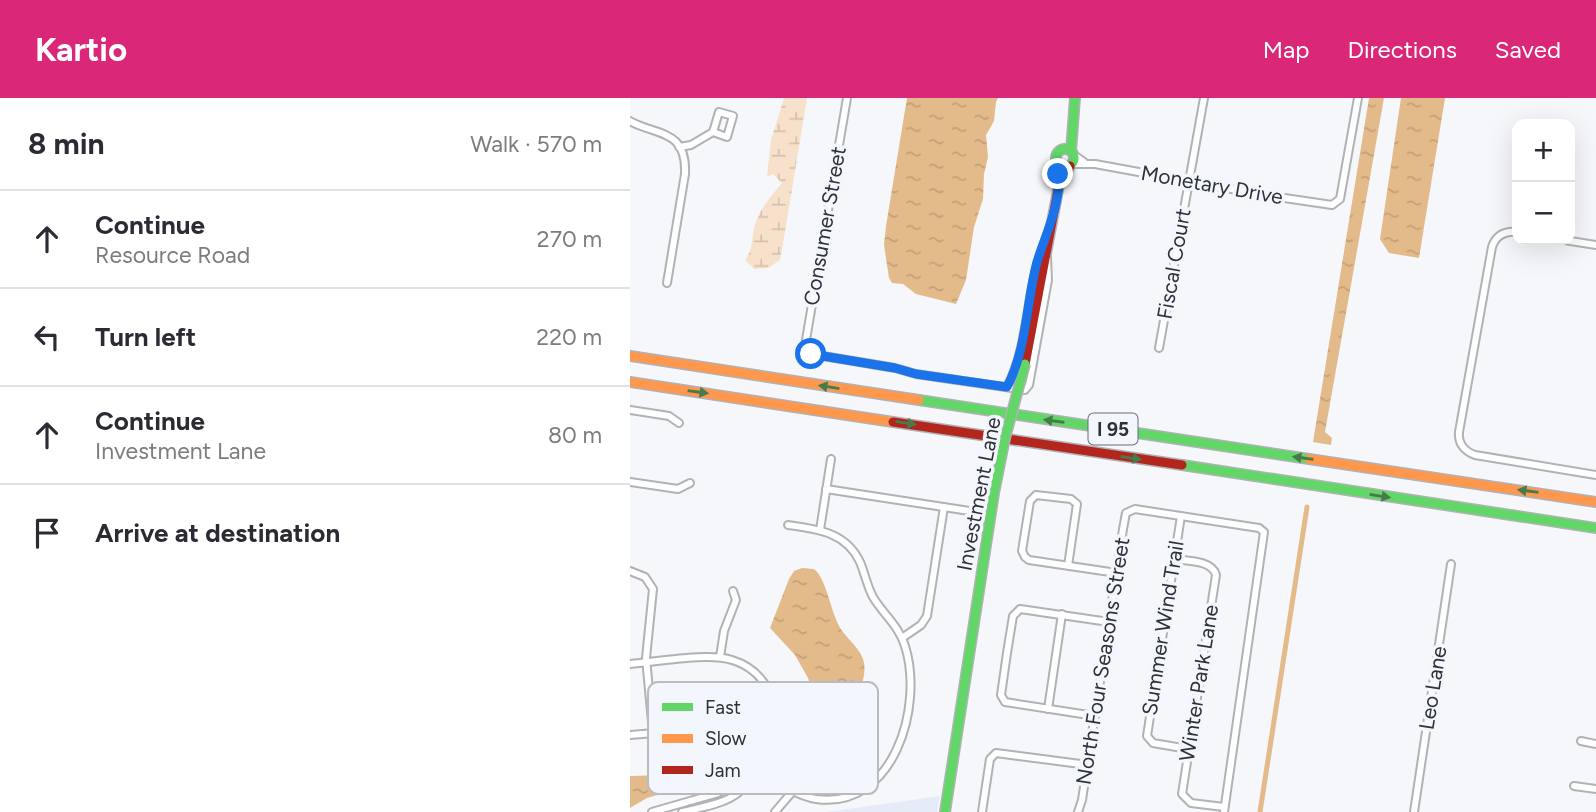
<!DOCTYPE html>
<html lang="en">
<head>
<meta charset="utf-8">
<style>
	body { margin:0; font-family:Figtree,sans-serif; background:#f7f7f7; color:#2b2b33 }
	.controls { position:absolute; right:21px; top:21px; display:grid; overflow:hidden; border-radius:14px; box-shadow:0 7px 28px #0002 }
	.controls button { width:63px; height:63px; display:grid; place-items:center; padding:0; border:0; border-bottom:2px solid #e1e1e2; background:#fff; color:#2b2b33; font:35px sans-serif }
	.stop { position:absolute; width:21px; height:21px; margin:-16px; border:5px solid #1a73e8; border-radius:50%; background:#fff }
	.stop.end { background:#1a73e8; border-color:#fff; box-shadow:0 2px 7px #0008 }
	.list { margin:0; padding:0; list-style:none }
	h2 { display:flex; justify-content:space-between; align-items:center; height:91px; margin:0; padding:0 28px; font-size:30px }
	h2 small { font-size:23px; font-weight:400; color:#7c7c81 }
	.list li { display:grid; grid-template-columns:46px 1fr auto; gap:21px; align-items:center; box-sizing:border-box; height:98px; padding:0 28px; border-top:2px solid #e1e1e2 }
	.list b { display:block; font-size:26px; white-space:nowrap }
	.list p { margin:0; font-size:23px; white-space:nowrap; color:#7c7c81 }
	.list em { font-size:23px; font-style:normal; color:#7c7c81 }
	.icon { flex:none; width:38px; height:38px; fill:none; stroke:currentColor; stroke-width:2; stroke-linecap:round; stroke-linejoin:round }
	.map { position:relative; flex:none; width:966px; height:714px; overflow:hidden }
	header { display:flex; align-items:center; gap:42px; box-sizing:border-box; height:98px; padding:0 35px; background:#db2777; color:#fff }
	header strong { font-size:33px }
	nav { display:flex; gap:38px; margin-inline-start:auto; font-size:24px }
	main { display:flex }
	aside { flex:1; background:#fff }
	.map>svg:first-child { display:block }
	.built { fill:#e5ecf7 }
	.wetland { fill:url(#wetland-marsh) }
	.water { fill:url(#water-ripples) }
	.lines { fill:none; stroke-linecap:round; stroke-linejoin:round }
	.canal { stroke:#e3ba8a; stroke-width:5 }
	.street-casing { stroke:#b0b2b6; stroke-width:10 }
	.fast-casing { stroke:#b0b2b6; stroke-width:12 }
	.slow-casing { stroke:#b0b2b6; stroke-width:12 }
	.jam-casing { stroke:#b0b2b6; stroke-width:12 }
	.street { stroke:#fefefe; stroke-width:6 }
	.fast { stroke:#63d668; stroke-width:9 }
	.slow { stroke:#ff974d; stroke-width:9 }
	.jam { stroke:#b3261e; stroke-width:9 }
	.fast-bridge-casing { stroke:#b0b2b6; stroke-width:12; stroke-linecap:butt }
	.fast-bridge { stroke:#63d668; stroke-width:9 }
	.oneway { fill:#467b4c }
	.route { stroke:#1a73e8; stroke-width:9 }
	.labels { text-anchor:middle; stroke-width:7; stroke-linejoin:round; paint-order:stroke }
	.shield { fill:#f3f6fd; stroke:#696c72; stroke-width:2 }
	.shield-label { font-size:19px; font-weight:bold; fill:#2e3136 }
	.street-label { font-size:21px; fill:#2e3136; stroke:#f3f6fd }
	.key { fill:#f3f6fd; stroke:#b8bbc1; stroke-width:2 }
	.key-label { font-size:19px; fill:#2e3136 }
</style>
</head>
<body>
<header>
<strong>Kartio</strong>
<nav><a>Map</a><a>Directions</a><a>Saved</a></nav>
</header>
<main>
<aside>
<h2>8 min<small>Walk · 570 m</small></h2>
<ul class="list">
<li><svg class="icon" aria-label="ahead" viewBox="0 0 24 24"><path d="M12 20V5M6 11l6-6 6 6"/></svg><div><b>Continue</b><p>Resource Road</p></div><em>270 m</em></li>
<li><svg class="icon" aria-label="left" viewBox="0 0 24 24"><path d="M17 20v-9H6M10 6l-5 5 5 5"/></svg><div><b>Turn left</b></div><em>220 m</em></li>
<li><svg class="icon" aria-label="ahead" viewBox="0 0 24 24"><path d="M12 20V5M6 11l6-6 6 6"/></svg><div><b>Continue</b><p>Investment Lane</p></div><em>80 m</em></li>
<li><svg class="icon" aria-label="arrive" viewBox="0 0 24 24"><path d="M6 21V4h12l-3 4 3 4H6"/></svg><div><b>Arrive at destination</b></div></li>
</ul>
</aside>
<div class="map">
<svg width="966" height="714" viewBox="0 0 966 714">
	<defs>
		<pattern id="wetland-marsh" width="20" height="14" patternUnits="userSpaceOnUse" patternTransform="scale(1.75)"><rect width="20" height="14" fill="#f7e1ca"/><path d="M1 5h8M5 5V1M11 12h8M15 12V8" fill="none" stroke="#d4c2ae"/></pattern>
		<pattern id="water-ripples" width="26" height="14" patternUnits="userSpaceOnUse" patternTransform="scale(1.75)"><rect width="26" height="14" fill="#e3ba8a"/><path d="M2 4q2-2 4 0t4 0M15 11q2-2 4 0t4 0" fill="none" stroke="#c3a078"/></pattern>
	</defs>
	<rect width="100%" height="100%" fill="#f5f7fb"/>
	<path class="built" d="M310,698L307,714H196Z"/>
	<path class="wetland" d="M154,0H177L153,146L150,162L138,170L124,171L115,162C124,151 121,137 126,124C131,109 142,97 152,85L143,76L137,79L141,42Z"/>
	<g class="water">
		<path d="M277,0H368L366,4L364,23L356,37L358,59L354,76L353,101L344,129L336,182L326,206L286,196L273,186L262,185L259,180L254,147L256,128Z"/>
		<path d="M739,0H754L695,334L702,340L701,347L683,344Z"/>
		<path d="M771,0H815L789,160L759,155L750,141Z"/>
		<path d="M172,470L184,471L188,475C198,490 200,509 208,526C214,539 228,547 233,561C239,579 225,601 222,619C220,628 222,643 216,651C209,661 190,662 182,654L186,622L183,594L178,580L165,557L140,530L159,481L164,473Z"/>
		<path d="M37,677L49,682L48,691L17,700L0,710V678Z"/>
	</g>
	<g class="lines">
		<path class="canal" d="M630,714L677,409"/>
		<g class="street-casing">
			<g id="street">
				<path d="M217,0L176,242L177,249L181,256L265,270L286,276L395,292L399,287L418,182L417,159"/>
				<path d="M0,23C27,38 57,31 55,76L37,185"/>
				<path d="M49,49L61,47L83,34L97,39L103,18L89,14L83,34"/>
				<path d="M444,57L454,64"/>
				<path d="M443,66H465L634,97L702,107L710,101L728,0"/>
				<path d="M887,134C875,133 866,137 862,149L829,334C828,345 834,353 845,357L966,377"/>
				<path d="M934,142L966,147"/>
				<path d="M529,250L574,0"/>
				<path d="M377,289C400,245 395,192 414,146"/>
				<path d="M0,312L39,318L49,325"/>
				<path d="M0,384L48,391L60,385"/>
				<path d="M196,391L346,414"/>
				<path d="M551,418L517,638L523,645L558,651"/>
				<path d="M190,432L201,361"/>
				<path d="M544,461C557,463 582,462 586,477L552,696L561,705L594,709"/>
				<path d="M438,468L447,406L441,401L406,397L400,403L392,453L395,459L399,462L487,475"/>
				<path d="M0,473L15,479L23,491L16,560L23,635"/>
				<path d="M272,540L291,527L297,518L314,409"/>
				<path d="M90,559L94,533L106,502L103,493"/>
				<path d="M0,566C27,564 78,554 102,562C135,572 153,607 142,639C138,651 129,661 123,672C120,676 119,683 116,687C103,705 73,709 52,714"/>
				<path d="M418,611L432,516"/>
				<path d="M465,618L375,604L371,597L377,555L383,518L390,511L479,524"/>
				<path d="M0,637L61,632L70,638"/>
				<path d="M951,643L966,646"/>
				<path d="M125,668C143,680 164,698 186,701C264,712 294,608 275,548C269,528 253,516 243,499C237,488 235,476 230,464C216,434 187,431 158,427"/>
				<path d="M944,688L966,691"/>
				<path d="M22,714L88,695L121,674"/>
				<path d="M145,714L163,693"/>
				<path d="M352,714L360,661L366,655L458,667"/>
				<path d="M448,714L452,702L493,431L496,415L505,411L629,430L634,434L594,714"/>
				<path d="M784,714L821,466"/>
			</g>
		</g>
		<g class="fast-casing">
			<g id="fast">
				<circle cx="435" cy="60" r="9"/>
				<path d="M441,53L445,0"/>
				<path d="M289,302L679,361"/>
				<path d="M552,367L966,430"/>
				<path d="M315,714L364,395"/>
			</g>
		</g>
		<g class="slow-casing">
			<g id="slow">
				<path d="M0,258L289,302"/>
				<path d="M0,284L263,324"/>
				<path d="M679,361L966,404"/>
			</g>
		</g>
		<g class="jam-casing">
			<g id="jam">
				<path d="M395,266L429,87L440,68"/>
				<path d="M263,324L552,367"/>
			</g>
		</g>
		<use href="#street" class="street"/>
		<use href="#fast" class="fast"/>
		<use href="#slow" class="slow"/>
		<use href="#jam" class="jam"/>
		<g class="fast-bridge-casing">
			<path id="fast-bridge" d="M364,395L375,340L395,266"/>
		</g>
		<use href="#fast-bridge" class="fast-bridge"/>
	</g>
	<defs><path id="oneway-solid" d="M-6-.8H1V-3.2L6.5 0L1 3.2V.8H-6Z" transform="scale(1.75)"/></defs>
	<g class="oneway">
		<use href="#oneway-solid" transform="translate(199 289) rotate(-171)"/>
		<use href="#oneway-solid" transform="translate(68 294) rotate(8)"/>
		<use href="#oneway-solid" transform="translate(424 323) rotate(-172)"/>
		<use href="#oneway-solid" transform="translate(276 325) rotate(9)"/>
		<use href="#oneway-solid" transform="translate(501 360) rotate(9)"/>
		<use href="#oneway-solid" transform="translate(673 360) rotate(-172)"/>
		<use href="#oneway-solid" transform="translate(898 393) rotate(-172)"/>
		<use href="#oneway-solid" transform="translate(750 398) rotate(9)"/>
	</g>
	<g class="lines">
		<path class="route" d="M181,256L265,270L286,276L377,289C397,251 396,205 407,164C415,137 432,104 428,76"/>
	</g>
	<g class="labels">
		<rect class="shield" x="458.5" y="315.5" width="49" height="31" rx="5"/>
		<g class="shield-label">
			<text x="483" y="338">I 95</text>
		</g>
		<g class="street-label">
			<text transform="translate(582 87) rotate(10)" y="7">Monetary Drive</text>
			<text transform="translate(195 128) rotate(-80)" y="7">Consumer Street</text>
			<text transform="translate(544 166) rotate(-80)" y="7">Fiscal Court</text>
			<text transform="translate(349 396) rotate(-79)" y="7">Investment Lane</text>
			<text transform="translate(533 530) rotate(-81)" y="7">Summer Wind Trail</text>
			<text transform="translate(473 563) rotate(-81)" y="7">North Four Seasons Street</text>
			<text transform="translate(569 585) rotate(-81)" y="7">Winter Park Lane</text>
			<text transform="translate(803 590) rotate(-81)" y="7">Leo Lane</text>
		</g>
	</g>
	<rect x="18" y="584" width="230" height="112" rx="10" class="key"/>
	<rect x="32" y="605" width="31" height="8" fill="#63d668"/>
	<rect x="32" y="636" width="31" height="9" fill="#ff974d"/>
	<rect x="32" y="668" width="31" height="8" fill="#b3261e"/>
	<g class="key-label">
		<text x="75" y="616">Fast</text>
		<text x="75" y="647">Slow</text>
		<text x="75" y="679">Jam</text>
	</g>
</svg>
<div class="controls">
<button>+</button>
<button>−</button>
</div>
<div class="stop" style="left:181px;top:256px"></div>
<div class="stop end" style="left:428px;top:76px"></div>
</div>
</main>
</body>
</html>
